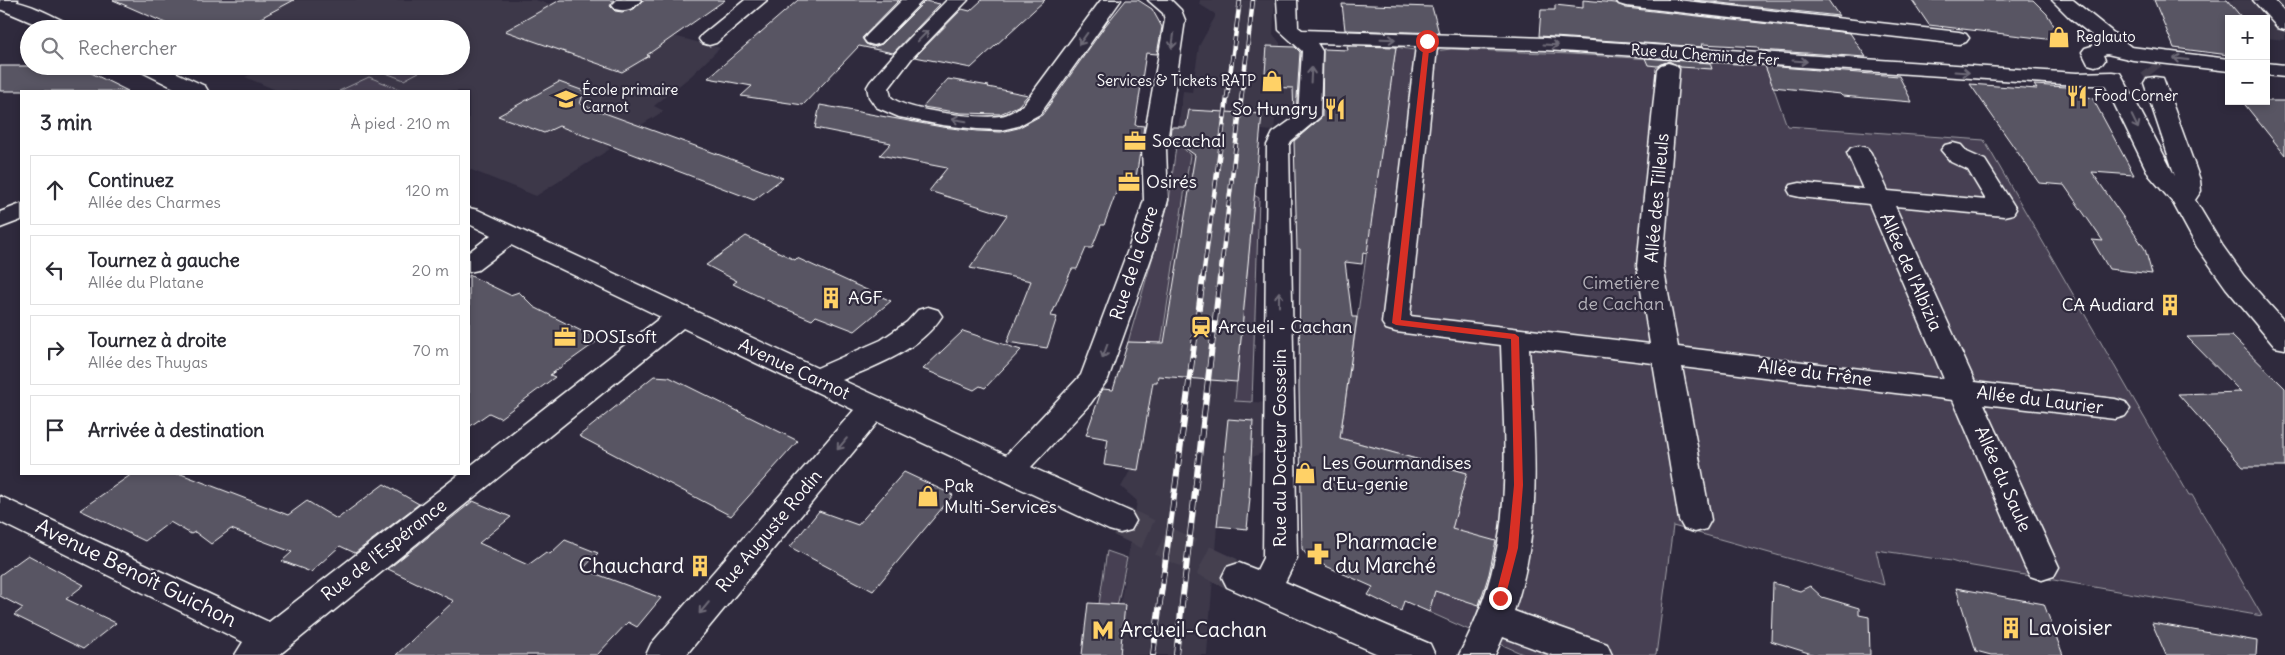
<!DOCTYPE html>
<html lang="fr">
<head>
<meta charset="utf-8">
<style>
	body { margin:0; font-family:Delius,sans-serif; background:#f2f2f3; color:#2b2b33 }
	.controls { position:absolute; right:15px; top:15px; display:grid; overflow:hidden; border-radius:0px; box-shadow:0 2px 8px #0003 }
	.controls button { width:45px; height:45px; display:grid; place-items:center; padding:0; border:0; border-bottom:1px solid #e1e1e2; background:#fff; color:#2b2b33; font:25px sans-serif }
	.stop { position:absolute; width:15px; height:15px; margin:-11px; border:4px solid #d93025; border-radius:50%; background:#fff }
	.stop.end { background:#d93025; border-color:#fff; box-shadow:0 1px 5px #0008 }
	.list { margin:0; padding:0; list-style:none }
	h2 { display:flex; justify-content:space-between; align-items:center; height:65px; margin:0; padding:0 20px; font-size:21px }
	h2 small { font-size:16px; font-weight:400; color:#7c7c81 }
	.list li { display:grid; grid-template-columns:32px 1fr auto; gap:15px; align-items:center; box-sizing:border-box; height:70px; margin:0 10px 10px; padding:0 10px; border:1px solid #e1e1e2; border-radius:0px }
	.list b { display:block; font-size:19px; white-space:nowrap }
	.list p { margin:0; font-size:16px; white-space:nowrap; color:#7c7c81 }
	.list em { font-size:16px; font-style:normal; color:#7c7c81 }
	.icon { flex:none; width:28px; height:28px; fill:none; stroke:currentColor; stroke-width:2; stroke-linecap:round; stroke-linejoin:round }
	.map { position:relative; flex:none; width:2285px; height:655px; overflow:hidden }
	.search { position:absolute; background:#fff; box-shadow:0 2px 8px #0003; left:20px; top:20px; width:450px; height:55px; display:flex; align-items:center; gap:12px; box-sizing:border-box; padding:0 18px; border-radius:28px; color:#7c7c81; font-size:19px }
	.panel { position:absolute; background:#fff; box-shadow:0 2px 8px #0003; left:20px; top:90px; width:450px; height:385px; border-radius:0px }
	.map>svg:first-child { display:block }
	.built { fill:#3c3749 }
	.green { fill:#464152; stroke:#a2a0a8 }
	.building { fill:#595564; stroke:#fff }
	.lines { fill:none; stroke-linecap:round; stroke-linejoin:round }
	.minor-tunnel-far1 { stroke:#443f50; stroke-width:22; stroke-dasharray:22 11; stroke-linecap:butt }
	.minor-tunnel { stroke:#443f50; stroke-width:31; stroke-dasharray:31 15; stroke-linecap:butt }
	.minor-casing { stroke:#fff; stroke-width:3 }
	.major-casing { stroke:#fff; stroke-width:3 }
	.minor { fill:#2f2a3d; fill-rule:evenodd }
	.major { fill:#2f2a3d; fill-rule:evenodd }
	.rail-far1-casing { stroke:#fff; stroke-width:4.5 }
	.rail-casing { stroke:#fff; stroke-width:6 }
	.rail-far1 { stroke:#2f2a3d; stroke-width:3; stroke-dasharray:9; stroke-linecap:butt }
	.rail { stroke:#2f2a3d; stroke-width:4.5; stroke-dasharray:12; stroke-linecap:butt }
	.oneway { stroke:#6d6a77 }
	.route { fill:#d93025 }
	.labels { text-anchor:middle; stroke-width:4.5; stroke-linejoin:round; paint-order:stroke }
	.far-poi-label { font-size:15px; fill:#fff; stroke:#2f2a3d; text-anchor:start }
	.far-street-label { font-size:15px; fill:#fff; stroke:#2f2a3d }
	.poi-label { font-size:18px; fill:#fff; stroke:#2f2a3d; text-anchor:start }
	.street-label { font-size:18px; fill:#fff; stroke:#2f2a3d }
	.park-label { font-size:18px; fill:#b5b3ba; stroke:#2f2a3d }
	.near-poi-label { font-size:21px; fill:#fff; stroke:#2f2a3d; text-anchor:start }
	.near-street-label { font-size:21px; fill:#fff; stroke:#2f2a3d }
</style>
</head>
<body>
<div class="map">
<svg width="2285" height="655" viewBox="0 0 2285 655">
	<rect width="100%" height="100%" fill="#2f2a3d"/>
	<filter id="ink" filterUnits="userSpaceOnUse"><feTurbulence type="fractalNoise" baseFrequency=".02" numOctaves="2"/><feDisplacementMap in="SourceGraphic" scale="10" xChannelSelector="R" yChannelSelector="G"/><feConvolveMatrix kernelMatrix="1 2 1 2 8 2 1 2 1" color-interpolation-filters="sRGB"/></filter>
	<g filter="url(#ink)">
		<g class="built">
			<path d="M294,0H535L720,48L691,76L654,106L664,111L607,146L610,149L536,196L469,169V91H278L245,77L253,73L235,66H461V29L239,28Z"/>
			<path d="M1200,0H1275L1273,34L1280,43V46L1300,47L1297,114H1290L1289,110L1276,109L1274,131L1260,130L1235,401L1272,403L1271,449L1253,457L1247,529L1217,526L1207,655H1112L1137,501L1121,487L1131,469L1104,465L1109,439L1086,435L1102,389L1120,390L1122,380L1116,379L1167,212L1183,91L1192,92L1199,46L1215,17V14L1199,4Z"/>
			<path d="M2227,0H2285V40L2266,38V19H2243Z"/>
		</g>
		<g class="green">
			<path d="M1396,47L1426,52L1451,49L1570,54L1766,66L1787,126L1984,140L2189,495H2192L2262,616L1961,564L1951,561L1876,550L1884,585L1673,526L1656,655H1525L1429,612L1467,473L1340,438Z"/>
			<path d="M377,66H430L404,80L373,68Z"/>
			<path d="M369,77L404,91H339Z"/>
			<path d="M1176,146H1181L1190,155L1161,346L1128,342L1169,201Z"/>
			<path d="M1254,195L1259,198L1252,402L1235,401Z"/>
			<path d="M1107,551L1127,558L1117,607L1099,604Z"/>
		</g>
		<g class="building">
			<path d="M113,0H294L240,29H179Z"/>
			<path d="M560,0H614L610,6L615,11L622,12L634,9L643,0H725L647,55L649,56L622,72L505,31Z"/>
			<path d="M798,0H899L862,38L866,44L873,47L882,44L925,1L940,4L893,53L859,46L803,105L741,96L752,86L708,78Z"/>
			<path d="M982,0H1045L971,68L915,57L962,9L970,11Z"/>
			<path d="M1126,0H1138L1152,9L1162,27L1157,54L1146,53L1135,125L1144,126L1134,191L1117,190L1104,225H1101L1092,248H1086L1077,269H1072L1051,316L1057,317L1047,348L1007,342L1031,281L970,268L1007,215L929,191L947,168L880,155L891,143L815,128L820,105L942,127L977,131L1001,132L1018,128L1042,115L1105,26Z"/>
			<path d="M1583,0L1616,3L1626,8L1850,33L1866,57L1759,50L1758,47L1702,44L1703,47L1539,36L1541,10H1555V5L1583,8Z"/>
			<path d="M1694,0H1828L1839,16Z"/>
			<path d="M1912,0H2033L2047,14L2063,41L1929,25Z"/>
			<path d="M2154,0H2227L2243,19H2229V55L2174,48Z"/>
			<path d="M1342,4L1432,7L1439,33L1345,30Z"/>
			<path d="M1267,46L1295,47L1300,52L1296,114L1294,116L1293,88L1264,87Z"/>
			<path d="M1347,46L1396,47L1367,253L1363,252L1362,264L1345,262L1352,317H1357L1340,438L1467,473L1452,529L1496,541L1489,574L1479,605L1435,591L1429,612L1404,601L1401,611L1368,595L1373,587L1310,559L1302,549L1299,388L1300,249H1297L1294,141L1322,117L1323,49L1348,50Z"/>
			<path d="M1645,58L1710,63L1712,69L1680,67L1669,61L1657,66L1648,65Z"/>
			<path d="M0,66H77L128,91H0Z"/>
			<path d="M1765,66L1899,76L1912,102L1842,96L1840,94L1773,87Z"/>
			<path d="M948,79L989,86L988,87L1028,95L1018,106L1000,114L961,113L923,107Z"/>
			<path d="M559,82L584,91L580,104L783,178L754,200L559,126L544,133L498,116Z"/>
			<path d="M1970,84L2037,89L2034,85L2066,87L2093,99L2134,175L2092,172L2145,249L2152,274L2109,269L2092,240L2103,241L2064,185L2039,183Z"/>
			<path d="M2242,101H2285V155Z"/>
			<path d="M1189,110L1262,114L1237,382L1158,376L1157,382H1153L1138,470L1104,465L1108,439L1086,435L1101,392L1103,389L1113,390L1128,342L1164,343L1195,155L1170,137L1171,127H1186Z"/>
			<path d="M746,236L795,260L797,258L891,301L855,331L816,316L812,320L779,306L733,284L737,281L706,265Z"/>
			<path d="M469,275L510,295L519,292L534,307L599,340L550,375L555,377L500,418L489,413L469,427Z"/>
			<path d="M963,331L1021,350L985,388L980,386L974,390L923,369Z"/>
			<path d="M2232,336L2285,388V467H2243L2178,394L2241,392L2187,337Z"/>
			<path d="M654,376L669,377L798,441L731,516L579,436Z"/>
			<path d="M1228,419L1253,421L1249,498H1250L1247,529L1217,526Z"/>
			<path d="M904,472L953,495L873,591L790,547L819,511L858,525Z"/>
			<path d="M132,474H181L288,515L307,501L337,519L384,484L419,504L355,553L340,546L311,572L282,561L292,552L231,529L211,544L195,532L191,534L170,522L145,541L80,510Z"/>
			<path d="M473,501L511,517L479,543L528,565L546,552L550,554L565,540L598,553L583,569L661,598L637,627L628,622L597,655H396L454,601L388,569Z"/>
			<path d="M28,555L84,585L66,599L116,623L83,649L14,615L23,608L0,596V575Z"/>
			<path d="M1773,583L1800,591L1810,586L1822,597L1859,608V615L1869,617L1870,655H1815L1771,641Z"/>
			<path d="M1956,588L2044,604L2063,655H1991L1976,651Z"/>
			<path d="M1088,603L1125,605L1120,655H1082Z"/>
			<path d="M2152,623L2257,641L2256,655H2166Z"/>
		</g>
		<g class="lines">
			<path class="minor-tunnel-far1" d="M2150,67L2154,72"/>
			<path class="minor-tunnel" d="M1120,521L1239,577"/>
			<g class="minor-casing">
				<g id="minor">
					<path d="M0,0C25,0 49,14 71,25L74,29H47L0,9Z"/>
					<path d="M617,0H641C635,9 625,12 615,9L612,5Z"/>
					<path d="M745,0H767L716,43L709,45L702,43L699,39L702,35Z"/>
					<path d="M902,0H923L881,43L874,45L867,43L864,39L867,35Z"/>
					<path d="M947,0H968L912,58L889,88L891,97C905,111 980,119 1000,116C1009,115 1017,109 1024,104L1101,0H1121L1040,114L1018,126L1001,130L977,129L942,125L899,117L876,107L869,97L867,87L870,82L898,50Z"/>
					<path d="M1148,0H1171L1181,10L1185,20L1166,149L1168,200L1154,250L1108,379L1090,404L1031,467L1131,512L1136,521L1131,530L1120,533L1109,530L878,422L686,655H646L651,644L854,410L683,328L279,655H235L243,642L0,522V496L269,622L460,474H469V467L661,317L511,245L478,270L469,272V252L491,235L469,224V208L478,210L817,368L881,340L907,322L918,310L928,307L938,310L942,316C920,350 878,365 842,380L1006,455L1081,375L1128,250L1144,200L1142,149L1165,20L1163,13Z"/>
					<path d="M1277,0H1297L1298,27L1302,30L1545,38L2077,73L2112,72L2120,73L2123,78L2175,176L2144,83L2147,78L2155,77L2163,78L2200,180L2201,191L2195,200L2222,245L2244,276L2285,322V349L2275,347L2226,288L2197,247L2173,203L2149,175L2105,85H2077L1545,50L1437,47L1410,316L1650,344L1637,266L1657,69L1661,65L1668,63L1675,65L1679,69L1663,266L1678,347L1944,379L1869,204L1800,197L1791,195L1788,190L1791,185L1800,183L1863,189L1847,153L1851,148L1859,146L1867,148L1871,153L1888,191L1986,200L1968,170L1951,162L1941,150L1945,145L1953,143L1961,145L1967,152L1985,160L2016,209L2013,214L2004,216L1895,206L1975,382L2115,399L2125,402L2130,409L2125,416L2115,419L1984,404L2059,567L2054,576L2042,580L2030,576L2025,567L1953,400L1682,367L1711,520L1706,529L1695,532L1684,529L1679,520L1653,363L1529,348C1534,436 1544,527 1514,611L1607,644L1612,655H1552L1503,637L1495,655H1459C1474,625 1487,595 1494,562C1511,492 1503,416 1501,345L1396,332L1386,329L1382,323L1416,46L1317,43L1322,51L1320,117L1291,141L1289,145L1297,558L1285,582L1430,644L1435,655H1380L1227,587L1222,577L1227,567L1239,563L1257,570L1263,558L1267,145L1273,133L1298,115L1302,51L1279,30Z"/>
					<path d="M1616,0H1677L1959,32L1966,34L1969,38L1966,42L1959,44L1626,6L1619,4Z"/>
					<path d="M2052,0H2073L2131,47L2229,59V71L2133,60L2107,54L2103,55L2105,60L2102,64L2095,66L2088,64L2082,52L2085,48L2102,43L2070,18Z"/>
					<path d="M2253,0H2274L2285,12V30L2278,28Z"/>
					<path d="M2266,63L2285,65V77L2266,75Z"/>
					<path d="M135,66H162L205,86L208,91H180L138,70Z"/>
					<path d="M21,204V220L0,228V212Z"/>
				</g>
			</g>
			<g class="major-casing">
				<path id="major" d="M0,0H18L15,4L0,10Z"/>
			</g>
			<use href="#minor" class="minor"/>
			<use href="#major" class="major"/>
			<g class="rail-far1-casing">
				<g id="rail-far1">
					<path d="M1203,278L1240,0"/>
					<path d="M1220,278L1253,0"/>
				</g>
			</g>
			<g class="rail-casing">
				<g id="rail">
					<path d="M1153,655L1203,277"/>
					<path d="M1176,655L1220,277"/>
				</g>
			</g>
			<use href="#rail-far1" class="rail-far1"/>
			<use href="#rail" class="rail"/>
		</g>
		<defs><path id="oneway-shaft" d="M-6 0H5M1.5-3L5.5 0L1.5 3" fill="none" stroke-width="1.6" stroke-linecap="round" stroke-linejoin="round" transform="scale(1.25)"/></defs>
		<g class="oneway">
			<use href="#oneway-shaft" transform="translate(923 36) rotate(-46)"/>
			<use href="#oneway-shaft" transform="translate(1083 39) rotate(126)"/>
			<use href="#oneway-shaft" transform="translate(1388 39) rotate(2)"/>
			<use href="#oneway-shaft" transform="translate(1173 41) rotate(98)"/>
			<use href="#oneway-shaft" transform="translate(1551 45) rotate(3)"/>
			<use href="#oneway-shaft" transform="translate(2181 59) rotate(-173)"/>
			<use href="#oneway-shaft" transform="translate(1800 61) rotate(4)"/>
			<use href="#oneway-shaft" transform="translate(1962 72) rotate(4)"/>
			<use href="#oneway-shaft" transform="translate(1311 75) rotate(-87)"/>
			<use href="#oneway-shaft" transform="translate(959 120) rotate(-170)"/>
			<use href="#oneway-shaft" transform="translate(2135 122) rotate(64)"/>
			<use href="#oneway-shaft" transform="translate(1279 299) rotate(-90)"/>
			<use href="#oneway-shaft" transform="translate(1105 351) rotate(110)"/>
			<use href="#oneway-shaft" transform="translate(842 444) rotate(130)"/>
			<use href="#oneway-shaft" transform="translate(704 608) rotate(130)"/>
		</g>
	</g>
	<path class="route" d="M1427,39L1430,41L1401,320L1515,334L1519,337L1523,485L1518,548L1505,598L1500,603L1495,598L1508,548L1514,485L1511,339L1396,325L1392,323L1424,41Z"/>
	<defs>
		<g id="shop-bare" transform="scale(1.725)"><path d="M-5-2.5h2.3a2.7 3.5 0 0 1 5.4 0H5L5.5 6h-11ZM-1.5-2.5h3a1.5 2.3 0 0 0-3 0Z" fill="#ffd166" stroke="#2f2a3d" stroke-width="2.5" paint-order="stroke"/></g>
		<g id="restaurant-bare" transform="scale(1.725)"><path d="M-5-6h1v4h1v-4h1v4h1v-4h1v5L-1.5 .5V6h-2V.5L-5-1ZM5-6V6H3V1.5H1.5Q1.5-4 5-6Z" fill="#ffd166" stroke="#2f2a3d" stroke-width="2.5" paint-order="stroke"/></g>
		<g id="school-bare" transform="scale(1.725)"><path d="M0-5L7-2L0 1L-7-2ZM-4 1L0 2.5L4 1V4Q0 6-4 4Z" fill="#ffd166" stroke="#2f2a3d" stroke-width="2.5" paint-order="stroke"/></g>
		<g id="office-bare" transform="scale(1.725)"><path d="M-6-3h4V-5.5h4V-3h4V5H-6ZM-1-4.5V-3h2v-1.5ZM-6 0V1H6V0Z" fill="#ffd166" stroke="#2f2a3d" stroke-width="2.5" paint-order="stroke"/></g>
		<g id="building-bare" transform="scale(1.725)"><path d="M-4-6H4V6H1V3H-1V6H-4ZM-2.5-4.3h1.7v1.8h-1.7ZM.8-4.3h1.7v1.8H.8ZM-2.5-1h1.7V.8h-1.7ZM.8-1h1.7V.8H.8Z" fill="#ffd166" stroke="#2f2a3d" stroke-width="2.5" paint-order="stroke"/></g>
		<g id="station-bare" transform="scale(1.725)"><path d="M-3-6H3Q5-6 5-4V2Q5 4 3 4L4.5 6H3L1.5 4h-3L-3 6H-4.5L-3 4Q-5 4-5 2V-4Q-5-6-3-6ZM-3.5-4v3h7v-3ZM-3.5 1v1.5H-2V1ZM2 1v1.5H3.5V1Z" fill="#ffd166" stroke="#2f2a3d" stroke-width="2.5" paint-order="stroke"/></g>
		<g id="pharmacy-bare" transform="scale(1.725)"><path d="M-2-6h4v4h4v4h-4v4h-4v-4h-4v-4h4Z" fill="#ffd166" stroke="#2f2a3d" stroke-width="2.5" paint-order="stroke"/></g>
		<g id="metro-bare" transform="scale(1.725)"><path d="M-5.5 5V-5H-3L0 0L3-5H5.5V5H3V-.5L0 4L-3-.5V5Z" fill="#ffd166" stroke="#2f2a3d" stroke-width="2.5" paint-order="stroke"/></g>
	</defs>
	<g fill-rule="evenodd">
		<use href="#shop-bare" x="2059" y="37"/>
		<use href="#shop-bare" x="1272" y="81"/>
		<use href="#restaurant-bare" x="2077" y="96"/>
		<use href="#school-bare" x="566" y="99"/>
		<use href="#restaurant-bare" x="1335" y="109"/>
		<use href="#office-bare" x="1135" y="141"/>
		<use href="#office-bare" x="1129" y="182"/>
		<use href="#building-bare" x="831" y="298"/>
		<use href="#building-bare" x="2170" y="305"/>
		<use href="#station-bare" x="1201" y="327"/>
		<use href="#office-bare" x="565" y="337"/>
		<use href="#shop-bare" x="1305" y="473"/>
		<use href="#shop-bare" x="928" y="496"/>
		<use href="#pharmacy-bare" x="1318" y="554"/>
		<use href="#building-bare" x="700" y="566"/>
		<use href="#building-bare" x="2011" y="628"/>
		<use href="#metro-bare" x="1103" y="630"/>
	</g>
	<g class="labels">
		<g class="far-poi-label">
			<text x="2076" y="42">Reglauto</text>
			<text x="1256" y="86" text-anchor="end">Services &amp; Tickets RATP</text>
			<text x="582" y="95">École primaire<tspan x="582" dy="17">Carnot</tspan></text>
			<text x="2094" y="101">Food Corner</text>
		</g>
		<g class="far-street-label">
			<text transform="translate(1705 55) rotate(4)" y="5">Rue du Chemin de Fer</text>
		</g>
		<g class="poi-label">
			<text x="1318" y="115" text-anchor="end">So Hungry</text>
			<text x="1152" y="147">Socachal</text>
			<text x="1146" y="188">Osirés</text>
			<text x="848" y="304">AGF</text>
			<text x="2154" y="311" text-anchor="end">CA Audiard</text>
			<text x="1218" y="333">Arcueil - Cachan</text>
			<text x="582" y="343">DOSIsoft</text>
			<text x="1322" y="469">Les Gourmandises<tspan x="1322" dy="21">d'Eu-genie</tspan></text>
			<text x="944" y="492">Pak<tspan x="944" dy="21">Multi-Services</tspan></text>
		</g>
		<g class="street-label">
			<text transform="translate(1657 198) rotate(-85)" y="6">Allée des Tilleuls</text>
			<text transform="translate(1134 263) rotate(-72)" y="6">Rue de la Gare</text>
			<text transform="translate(1911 272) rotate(66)" y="6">Allée de l'Albizia</text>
			<text transform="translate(794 369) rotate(25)" y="6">Avenue Carnot</text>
			<text transform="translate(1815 373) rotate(7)" y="6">Allée du Frêne</text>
			<text transform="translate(2040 400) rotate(7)" y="6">Allée du Laurier</text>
			<text transform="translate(1280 448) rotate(-90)" y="6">Rue du Docteur Gosselin</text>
			<text transform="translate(2003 479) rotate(66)" y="6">Allée du Saule</text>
			<text transform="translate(769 531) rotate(-50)" y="6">Rue Auguste Rodin</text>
			<text transform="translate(384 550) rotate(-38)" y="6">Rue de l'Espérance</text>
		</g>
		<g class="park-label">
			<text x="1621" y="289">Cimetière<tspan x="1621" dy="21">de Cachan</tspan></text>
		</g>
		<g class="near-poi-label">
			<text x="1335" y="549">Pharmacie<tspan x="1335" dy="24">du Marché</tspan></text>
			<text x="684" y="573" text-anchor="end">Chauchard</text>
			<text x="2028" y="635">Lavoisier</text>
			<text x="1120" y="637">Arcueil-Cachan</text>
		</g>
		<g class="near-street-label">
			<text transform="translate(136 573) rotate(26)" y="7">Avenue Benoît Guichon</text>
		</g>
	</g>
</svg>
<div class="controls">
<button>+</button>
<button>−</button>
</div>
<div class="stop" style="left:1427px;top:41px"></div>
<div class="stop end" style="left:1500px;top:598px"></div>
<div class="search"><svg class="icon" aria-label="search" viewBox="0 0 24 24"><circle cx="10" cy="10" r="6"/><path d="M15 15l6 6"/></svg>Rechercher</div>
<section class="panel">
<h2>3 min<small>À pied · 210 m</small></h2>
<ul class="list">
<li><svg class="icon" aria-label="ahead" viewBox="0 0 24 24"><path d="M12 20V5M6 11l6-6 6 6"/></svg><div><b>Continuez</b><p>Allée des Charmes</p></div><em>120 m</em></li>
<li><svg class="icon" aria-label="left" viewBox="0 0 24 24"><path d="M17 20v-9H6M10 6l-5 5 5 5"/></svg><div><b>Tournez à gauche</b><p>Allée du Platane</p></div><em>20 m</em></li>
<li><svg class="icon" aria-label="right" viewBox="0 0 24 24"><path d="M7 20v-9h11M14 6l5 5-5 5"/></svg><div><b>Tournez à droite</b><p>Allée des Thuyas</p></div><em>70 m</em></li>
<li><svg class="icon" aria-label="arrive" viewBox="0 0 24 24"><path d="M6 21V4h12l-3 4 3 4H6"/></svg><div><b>Arrivée à destination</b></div></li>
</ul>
</section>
</div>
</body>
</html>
